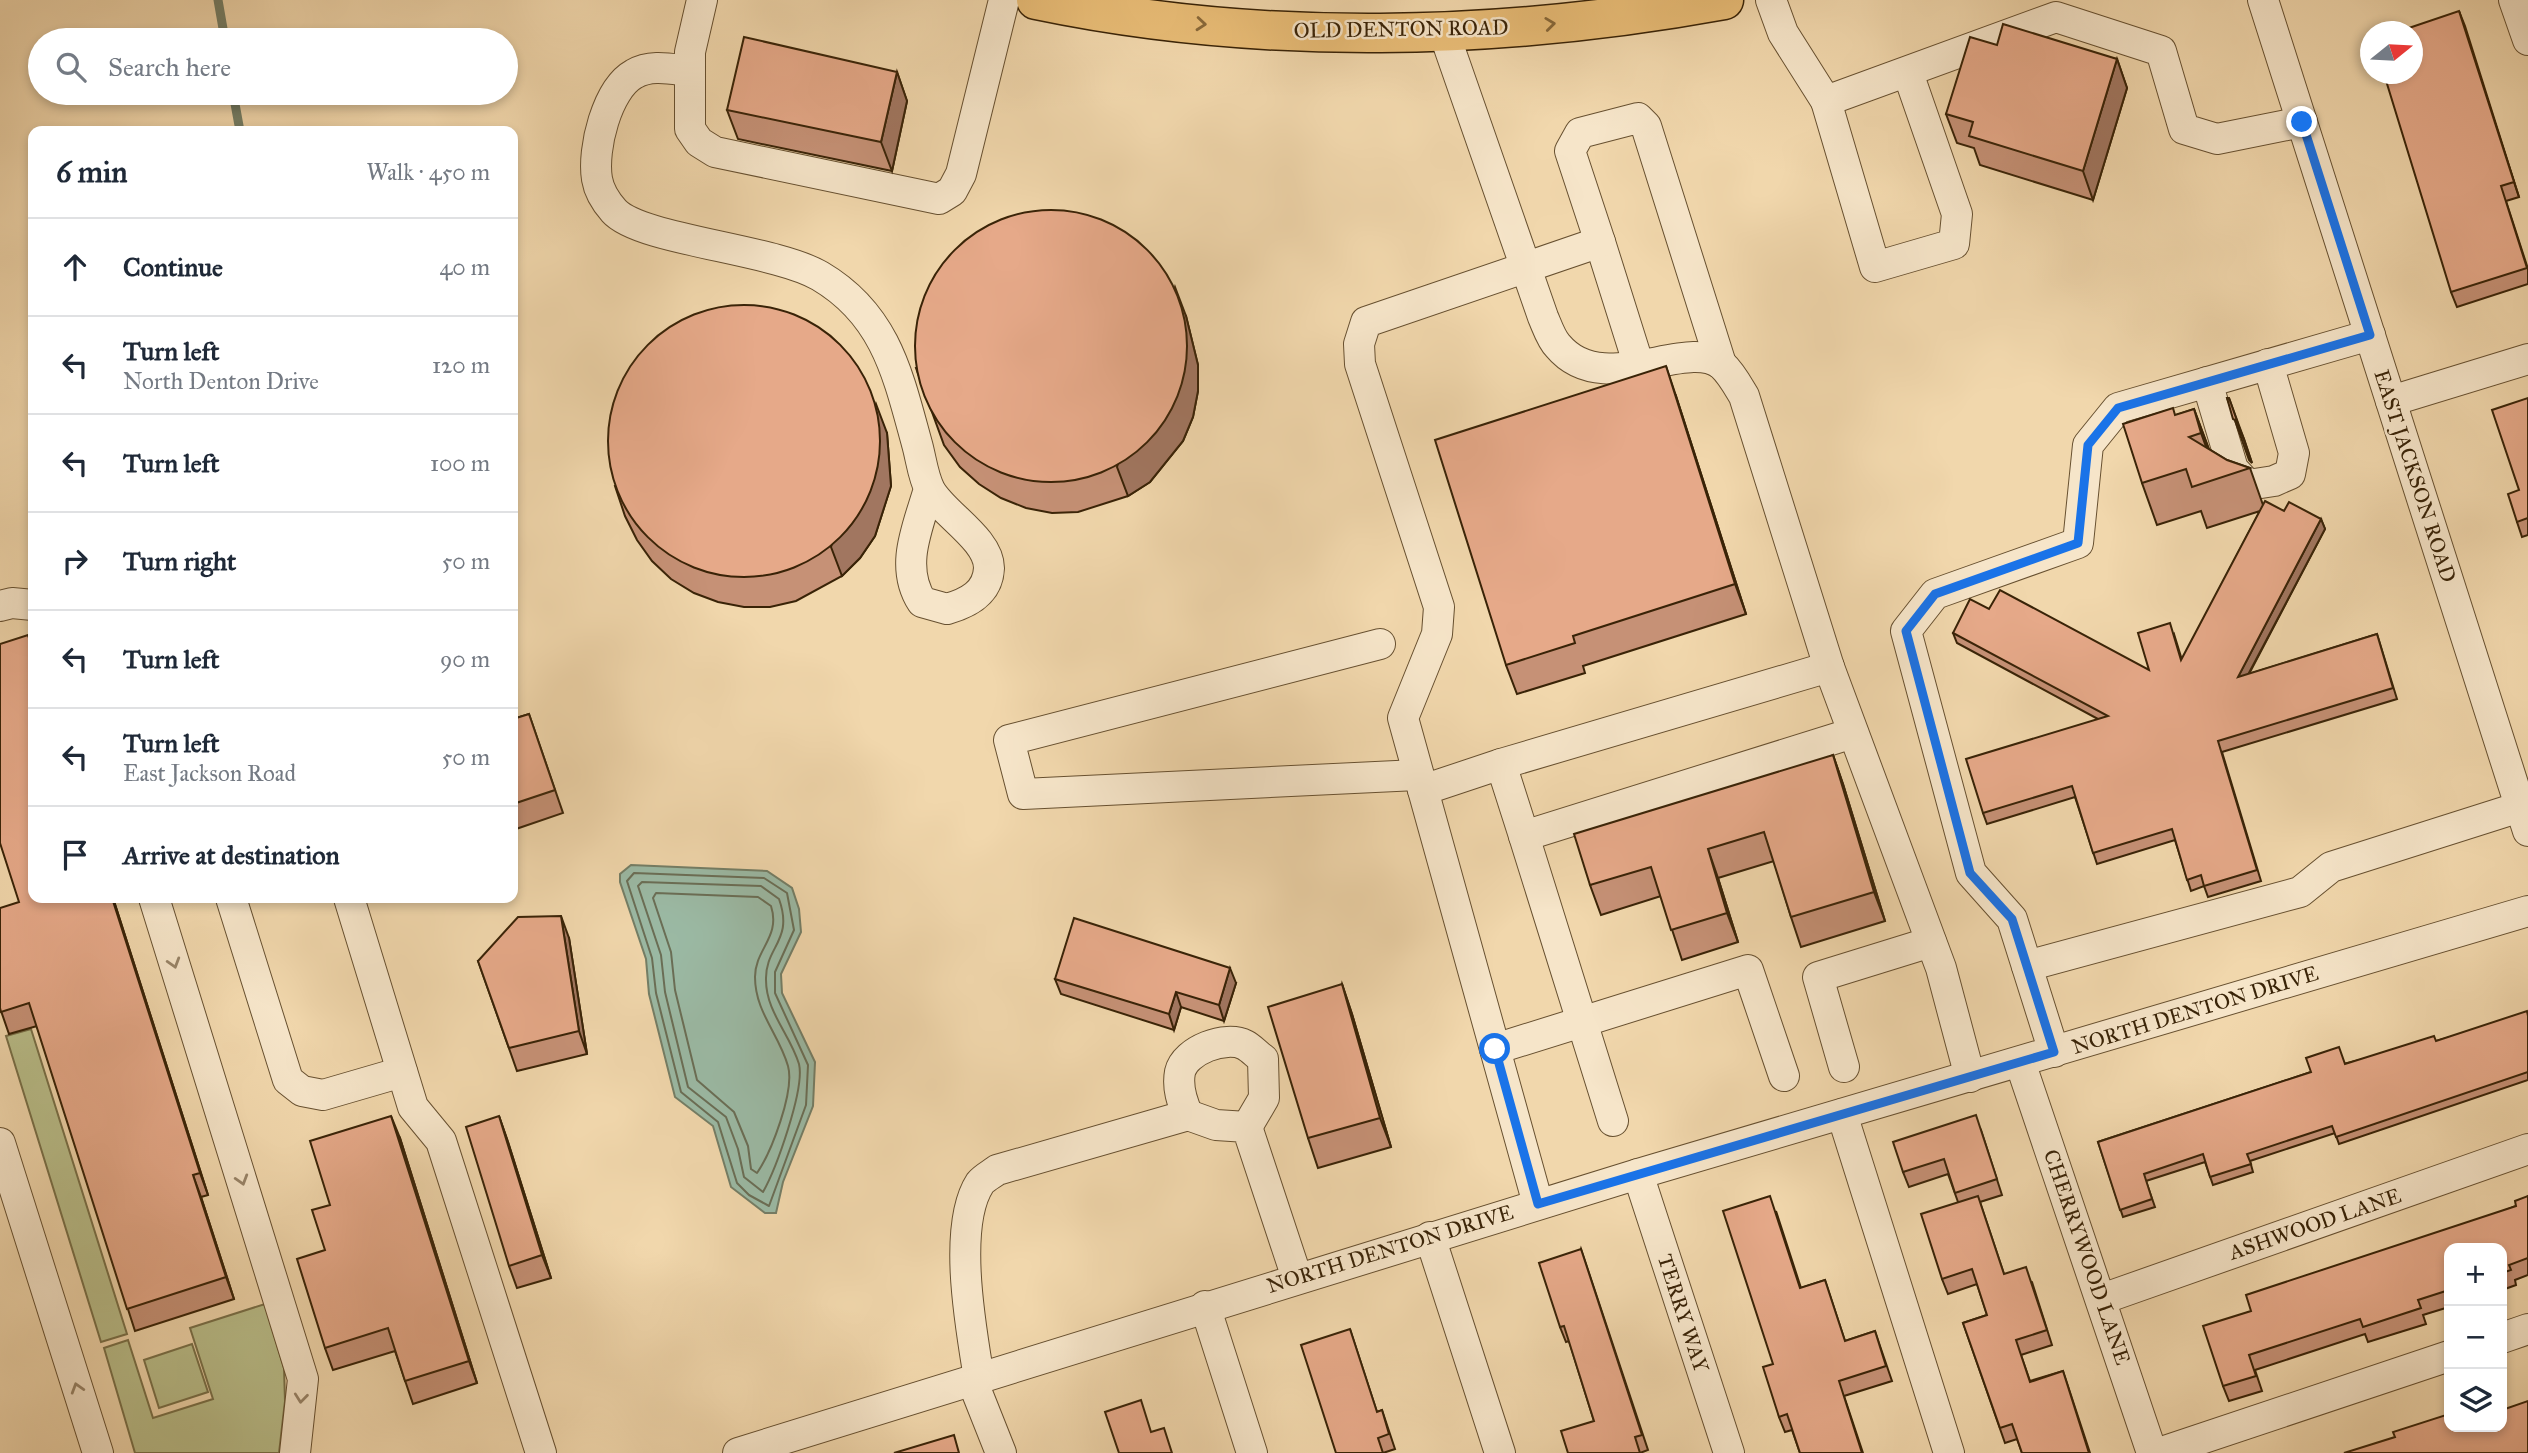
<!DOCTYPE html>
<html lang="en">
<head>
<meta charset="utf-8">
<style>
	body { margin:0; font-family:"IM FELL Great Primer",serif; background:#f6f6f7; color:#1f2937 }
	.controls { position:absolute; right:21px; bottom:21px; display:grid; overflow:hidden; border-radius:14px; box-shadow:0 4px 10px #0003 }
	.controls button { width:63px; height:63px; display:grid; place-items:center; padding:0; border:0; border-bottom:2px solid #e0e1e3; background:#fff; color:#1f2937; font:35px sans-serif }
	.compass { position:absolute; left:2360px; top:21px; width:63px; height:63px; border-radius:50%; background:#fff; box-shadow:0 4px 10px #0003; rotate:72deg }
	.stop { position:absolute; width:21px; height:21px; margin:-16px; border:5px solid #1a73e8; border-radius:50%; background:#fff }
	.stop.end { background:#1a73e8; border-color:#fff; box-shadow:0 2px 7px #0008 }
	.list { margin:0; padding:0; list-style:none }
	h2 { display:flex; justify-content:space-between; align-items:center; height:91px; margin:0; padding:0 28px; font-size:30px }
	h2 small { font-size:23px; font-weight:400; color:#747a83 }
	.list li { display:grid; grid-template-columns:46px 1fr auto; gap:21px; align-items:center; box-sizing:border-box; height:98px; padding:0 28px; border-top:2px solid #e0e1e3 }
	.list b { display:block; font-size:26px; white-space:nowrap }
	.list p { margin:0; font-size:23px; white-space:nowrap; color:#747a83 }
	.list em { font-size:23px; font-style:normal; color:#747a83 }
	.icon { flex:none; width:38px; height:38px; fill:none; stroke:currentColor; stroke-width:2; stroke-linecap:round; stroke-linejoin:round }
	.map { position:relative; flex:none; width:2528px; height:1453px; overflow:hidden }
	.search { position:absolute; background:#fff; box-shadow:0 4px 10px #0003; left:28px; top:28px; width:490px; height:77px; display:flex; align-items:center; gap:18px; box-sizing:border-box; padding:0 24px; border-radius:38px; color:#747a83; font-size:26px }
	.panel { position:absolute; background:#fff; box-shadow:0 4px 10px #0003; left:28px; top:126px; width:490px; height:777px; border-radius:14px }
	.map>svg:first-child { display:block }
	.green { fill:#b9be8a; stroke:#797048; stroke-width:2 }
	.water { fill:#9bbaa5; stroke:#747e66; stroke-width:2 }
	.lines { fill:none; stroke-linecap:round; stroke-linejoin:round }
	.shore { stroke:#6a6e56; stroke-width:2 }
	.stream { stroke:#747e66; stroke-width:9 }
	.minor-casing { stroke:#675030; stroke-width:32 }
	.major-casing { stroke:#392307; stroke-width:41 }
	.minor { stroke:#f6e5c9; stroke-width:30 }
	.major { stroke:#e8bc76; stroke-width:38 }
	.wall { fill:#c69176; stroke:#392307; stroke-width:2 }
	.shaded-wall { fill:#a17660; stroke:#392307; stroke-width:2 }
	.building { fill:#e6a989; stroke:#392307; stroke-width:2 }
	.oneway { stroke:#886839 }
	.oneway2 { stroke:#988468 }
	.route { stroke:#1a73e8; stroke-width:9 }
	.labels { text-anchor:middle; stroke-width:5; stroke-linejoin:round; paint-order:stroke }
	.street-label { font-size:21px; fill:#392307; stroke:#f6e5c9 }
</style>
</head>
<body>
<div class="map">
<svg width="2528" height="1453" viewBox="0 0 2528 1453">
	<rect width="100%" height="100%" fill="#f1d7ac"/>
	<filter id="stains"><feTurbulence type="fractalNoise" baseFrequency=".00286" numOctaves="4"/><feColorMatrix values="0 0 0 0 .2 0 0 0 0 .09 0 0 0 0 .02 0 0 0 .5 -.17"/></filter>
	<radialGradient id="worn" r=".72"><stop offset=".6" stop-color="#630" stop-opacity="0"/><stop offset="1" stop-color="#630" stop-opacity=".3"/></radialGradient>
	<g class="green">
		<path d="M31,1029L127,1334L101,1342L6,1036Z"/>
		<path d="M265,1304L284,1368L285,1401L279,1453H135L104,1348L128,1340L153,1418L213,1399L190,1328Z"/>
		<path d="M192,1344L208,1392L159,1408L144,1360Z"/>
	</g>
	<path class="water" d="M631,865L767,871L792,888L799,909L801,932L781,974L782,993L815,1062L813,1106L783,1182L776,1213H765L731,1187L713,1126L675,1097L649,994L646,959L620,882V874Z"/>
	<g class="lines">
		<g class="shore">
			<path d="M634,873L764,878L787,893L794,930L775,972V993L808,1065L806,1105L769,1206L749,1195L737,1183L718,1122L681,1092L656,993L652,958L627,881Z"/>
			<path d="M642,882L761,886L779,899C794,941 765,946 766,980C766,1012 790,1034 799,1064C805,1089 776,1169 763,1192L744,1177L738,1149L726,1117L688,1087L665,992L661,955L638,886Z"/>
			<path d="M656,893L758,897L771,906C781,937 755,949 755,977C755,1012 779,1034 788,1066C795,1091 771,1153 757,1173L751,1169L748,1146L734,1112L697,1080L675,990L671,952L653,898Z"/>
		</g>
		<g class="stream">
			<path d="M218,0L225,40"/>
			<path d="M233,93L240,131"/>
		</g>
		<g class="minor-casing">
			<g id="minor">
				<path d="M702,0L690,52V129L699,142L715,152L939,199L952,191L961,174L1004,0"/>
				<path d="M1771,0L1783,33L1826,101L2056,17L2161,51L2184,129L2217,139L2302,122"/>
				<path d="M2263,0L2528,831"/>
				<path d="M2514,0L2528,40"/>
				<path d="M1443,30L1543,317C1547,326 1551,339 1558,346C1603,400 1687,336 1722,365C1731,373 1738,386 1744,396L1829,667L1941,968L1970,1077"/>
				<path d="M690,71C671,69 651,64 634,74C607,89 592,149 597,179C599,191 606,202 614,211C640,240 774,249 820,276C886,315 898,375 917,444C921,458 923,477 930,490C943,514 989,539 989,568C988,593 968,603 947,609L922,602C899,566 918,527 929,489"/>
				<path d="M1826,101L1875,267L1954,244L1957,214L1908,73"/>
				<path d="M1600,242L1639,366"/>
				<path d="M2207,382L2233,469L2248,485L2274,481L2290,474L2294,453L2268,364"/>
				<path d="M2391,401L2528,359"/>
				<path d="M0,606L12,603L33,605"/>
				<path d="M1380,644L1009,740L1023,794L1417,775"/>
				<path d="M1501,764L1829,667"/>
				<path d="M1423,790L1501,764L1524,836L1853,733"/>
				<path d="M1524,836L1613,1121"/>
				<path d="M154,898L303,1379L295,1453"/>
				<path d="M231,898L288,1080L302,1091L323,1095L402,1072"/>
				<path d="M349,898L413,1107L441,1141L541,1453"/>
				<path d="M2027,966L2300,892L2331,867L2520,807"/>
				<path d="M1495,1049L1748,970L1784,1076"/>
				<path d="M2054,1052L2012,919L1971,873L1906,631L1935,594L2078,543L2088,445L2118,408L2370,335"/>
				<path d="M2020,1062L2152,1453"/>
				<path d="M1844,1067L1818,977L1931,942"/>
				<path d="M1842,1114L1949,1453"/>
				<path d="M1188,1115C1182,1102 1177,1088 1180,1072C1185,1050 1226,1035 1245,1045C1251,1048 1257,1055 1263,1059L1264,1098L1247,1127"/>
				<path d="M0,1143L98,1453"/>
				<path d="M1638,1174L1729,1453"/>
				<path d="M1538,1204L1403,718L1437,634L1439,607L1360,364L1359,344L1366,322L1600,242L1570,151L1580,133L1638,118L1646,126L1721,364"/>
				<path d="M1430,1237L1500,1453"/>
				<path d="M2102,1299L2528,1149"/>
				<path d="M1205,1306L1252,1453"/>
				<path d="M2502,1338L2528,1329"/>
				<path d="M979,1378C971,1329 952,1226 980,1183C984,1178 992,1174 997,1170L1188,1115L1216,1125L1247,1127L1297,1278"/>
				<path d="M972,1380L1001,1453"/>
				<path d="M738,1453L1638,1174L2528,911"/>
				<path d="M2159,1453L2449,1356"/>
			</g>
		</g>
		<g class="major-casing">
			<path id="major" d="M1036,0C1261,47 1499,41 1724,0"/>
		</g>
		<use href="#minor" class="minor"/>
		<use href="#major" class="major"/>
	</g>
	<g class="wall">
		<path d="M2459,11L2519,197L2506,201L2528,269V284L2457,307L2451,292Z"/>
		<path d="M1997,45L2117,59L2127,88L2093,200L1980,165L1974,148L1957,143L1946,114Z"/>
		<path d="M897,72L907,101L892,171L738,139L727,110Z"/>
		<path d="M1186,316L1198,365V391L1193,417L1183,441L1150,482L1128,496L1078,512L1052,513L1026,508L1001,498L979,484L960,467L944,445L916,368Z"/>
		<path d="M1676,396L1746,614L1583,666L1585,673L1517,694L1506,665Z"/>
		<path d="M2227,398L2244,439L2252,463L2249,460Z"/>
		<path d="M2528,398V535L2522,537L2517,522Z"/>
		<path d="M2194,409L2209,449L2227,460L2250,468L2263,505L2284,511L2321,519L2325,529L2249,674L2377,634L2397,699L2222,752L2261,881L2208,897L2204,886L2191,891L2175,840L2097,864L2075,797L1987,824L1983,813L2098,719L1957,643L1953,633L1989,609L2149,670L2174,634L2182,660L2260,511L2207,528L2201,511L2157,525L2142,483L2176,415Z"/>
		<path d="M887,433L891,486L875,536L860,558L842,576L796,601L770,607H744L718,602L694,593L671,579L652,561L637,540L625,516L615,486Z"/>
		<path d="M28,635L33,649V898H113L208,1195L201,1197L234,1299L135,1331L37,1026L9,1034L0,1008L19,902Z"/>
		<path d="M529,714L563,813L513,830V719Z"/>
		<path d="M1833,755L1843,784L1885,921L1801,947L1791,917L1774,861L1718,878L1738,942L1682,960L1661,896L1601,915L1590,885Z"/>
		<path d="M569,938L587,1054L517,1071L478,961Z"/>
		<path d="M1055,979L1236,983L1224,1021L1181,1007L1174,1030L1061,994Z"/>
		<path d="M1342,984L1352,1014L1391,1147L1318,1168L1308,1138Z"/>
		<path d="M2528,1015V1080L2339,1144L2335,1133L2250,1161L2253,1172L2213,1185L2205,1162L2146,1181L2155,1207L2123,1217L2098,1142L2311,1072L2436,1041Z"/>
		<path d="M499,1116L507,1139L551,1278L517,1288L509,1266Z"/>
		<path d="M1981,1130L2002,1195L1980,1202L2004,1274L2032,1282L2052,1345L2021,1355L2030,1381L2063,1371L2090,1453H2022L2017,1439L2005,1443L1963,1323L1987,1315L1977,1284L1948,1294L1942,1279L1958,1202L1948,1174L1909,1187L1903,1172Z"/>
		<path d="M400,1138L477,1383L413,1404L395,1351L333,1370L325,1348V1250L330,1205Z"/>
		<path d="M2528,1196V1275L2515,1280L2516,1285L2502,1290V1248H2449V1307L2423,1315L2426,1324L2368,1342L2365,1334L2255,1370L2262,1391L2229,1401L2223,1386L2251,1311L2516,1206Z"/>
		<path d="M1776,1211L1801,1288L1825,1280L1845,1341L1875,1331L1880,1346L1892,1381L1844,1396L1863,1453H1800L1792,1430L1785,1432L1779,1417L1773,1364Z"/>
		<path d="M1581,1249L1648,1450L1640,1453L1594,1421L1569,1341L1566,1342L1560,1327Z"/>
		<path d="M1350,1329L1377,1412L1382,1410L1395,1449L1383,1453H1336Z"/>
	</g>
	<g class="shaded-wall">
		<path d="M2459,11L2465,26L2519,197L2514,182Z"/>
		<path d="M2117,59L2127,88L2093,200L2083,171Z"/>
		<path d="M897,72L907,101L892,171L881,142Z"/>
		<path d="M1175,287L1186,316L1198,365V391L1193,417L1183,441L1150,482L1128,496L1117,467Z"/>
		<path d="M1666,366L1676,396L1746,614L1735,584Z"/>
		<path d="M2229,398L2244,439L2252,463L2237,421Z"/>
		<path d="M876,404L887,433L891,486L875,536L860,558L842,576L831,547Z"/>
		<path d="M2194,409L2209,450L2216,474L2201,433Z"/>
		<path d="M2321,519L2325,529L2241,688L2238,677Z"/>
		<path d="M1833,755L1843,784L1885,921L1874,892Z"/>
		<path d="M1708,849L1718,878L1738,942L1727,913Z"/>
		<path d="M112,898H113L208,1195L200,1173Z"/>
		<path d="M561,916L569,938L587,1054L579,1031Z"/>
		<path d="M1230,968L1236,983L1224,1021L1219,1005Z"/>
		<path d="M1342,984L1352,1014L1391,1147L1380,1118Z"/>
		<path d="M1176,992L1181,1007L1174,1030L1169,1014Z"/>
		<path d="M391,1116L400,1138L477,1383L469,1361Z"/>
		<path d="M499,1116L507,1139L551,1278L542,1255Z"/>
		<path d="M193,1175L201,1197L234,1299L226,1277Z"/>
	</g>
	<g class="building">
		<path d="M2459,11L2514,182L2501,186L2527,268L2451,292L2384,74H2412V32H2397Z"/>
		<path d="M2003,24L2117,59L2083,171L1969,136L1973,122L1946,114L1970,37L1997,45Z"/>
		<path d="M744,37L897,72L881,142L727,110Z"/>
		<circle cx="1051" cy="346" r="136"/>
		<circle cx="744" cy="441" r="136"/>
		<path d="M1666,366L1735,584L1573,636L1575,643L1506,665L1435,440Z"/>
		<path d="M2227,398H2229L2237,421L2233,419Z"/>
		<path d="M2528,398V518L2517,522L2508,494L2519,490L2492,410Z"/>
		<path d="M2173,408L2175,415L2194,409L2201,433L2189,437L2227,460L2250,468L2192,487L2186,469L2142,483L2123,424Z"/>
		<path d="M2265,501L2284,511L2289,502L2321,519L2238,677L2377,634L2393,688L2218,741L2257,870L2204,886L2201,875L2187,880L2172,829L2093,853L2072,786L1983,813L1966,759L2108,716L1953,633L1970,599L1989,609L2000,590L2149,670L2138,633L2170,623L2181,660Z"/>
		<path d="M28,635L33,651V898H112L200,1173L193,1175L226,1277L127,1309L29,1003L1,1012L0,1008V908L19,902L0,843V644Z"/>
		<path d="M529,714L555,790L513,804V719Z"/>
		<path d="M1833,755L1874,892L1791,917L1764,832L1708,849L1727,913L1671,930L1651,867L1590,885L1574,834Z"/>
		<path d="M561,916L579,1031L509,1048L478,961L518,917Z"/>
		<path d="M1074,918L1230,968L1219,1005L1176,992L1169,1014L1055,979Z"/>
		<path d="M1342,984L1380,1118L1308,1138L1268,1007Z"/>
		<path d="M2527,1011L2528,1016V1072L2336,1137L2332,1126L2247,1154L2251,1164L2210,1177L2203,1154L2144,1174L2152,1199L2120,1210L2098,1142L2311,1072L2306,1058L2339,1047L2345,1064L2434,1036L2436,1041Z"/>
		<path d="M1976,1115L1997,1179L1955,1193L1944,1159L1903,1172L1893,1142Z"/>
		<path d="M391,1116L469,1361L405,1381L388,1328L325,1348L297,1259L325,1250L312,1210L330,1205L310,1141Z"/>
		<path d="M499,1116L542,1255L509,1266L466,1127Z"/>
		<path d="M1770,1196L1800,1288L1825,1280L1845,1341L1875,1331L1886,1366L1839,1381L1862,1453H1800L1787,1414L1779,1417L1763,1367L1773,1364L1723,1211Z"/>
		<path d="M1978,1196L2004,1274L2026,1267L2047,1330L2016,1340L2030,1382L2063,1371L2089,1453H2022L2012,1424L2000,1428L1963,1323L1987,1315L1972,1269L1942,1279L1921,1214Z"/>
		<path d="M2528,1196V1258L2509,1265L2511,1270L2502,1273V1248H2449V1290L2418,1300L2421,1308L2363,1327L2360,1319L2249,1355L2256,1376L2223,1386L2203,1326L2251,1311L2246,1295L2516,1206L2515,1201Z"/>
		<path d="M1581,1249L1642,1435L1635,1437L1640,1453H1568L1561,1431L1594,1421L1564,1326L1560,1327L1539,1263Z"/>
		<path d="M1350,1329L1377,1412L1382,1410L1389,1434L1378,1438L1383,1453H1336L1301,1345Z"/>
		<path d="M1141,1400L1151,1432L1164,1428L1172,1453H1119L1105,1412Z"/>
		<path d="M2528,1401V1453H2344L2395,1437L2393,1432L2449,1414V1427H2502V1410Z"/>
		<path d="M954,1435L959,1453H894Z"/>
	</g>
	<defs><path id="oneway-chevron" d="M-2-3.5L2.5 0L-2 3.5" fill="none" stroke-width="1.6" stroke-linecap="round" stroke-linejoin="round" transform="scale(1.75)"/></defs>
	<g class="oneway">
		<use href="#oneway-chevron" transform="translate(1201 24) rotate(5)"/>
		<use href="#oneway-chevron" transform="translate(1550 24) rotate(-7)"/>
	</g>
	<g class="oneway2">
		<use href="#oneway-chevron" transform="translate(174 963) rotate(73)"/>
		<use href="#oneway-chevron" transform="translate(242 1180) rotate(73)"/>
		<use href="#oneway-chevron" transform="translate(77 1388) rotate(-107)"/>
		<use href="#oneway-chevron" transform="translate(301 1398) rotate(96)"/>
	</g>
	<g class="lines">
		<path class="route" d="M1495,1049L1538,1204L2054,1052L2012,919L1970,873L1906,631L1935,594L2078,543L2088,445L2118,408L2370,335L2302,122"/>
	</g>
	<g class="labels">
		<g class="street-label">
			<text transform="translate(1401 29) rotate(-1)" y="7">OLD DENTON ROAD</text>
			<text transform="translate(2415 476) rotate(72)" y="7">EAST JACKSON ROAD</text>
			<text transform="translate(2195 1010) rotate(-17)" y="7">NORTH DENTON DRIVE</text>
			<text transform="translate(2315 1224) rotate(-19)" y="7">ASHWOOD LANE</text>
			<text transform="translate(1390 1249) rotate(-17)" y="7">NORTH DENTON DRIVE</text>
			<text transform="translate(2087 1257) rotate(71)" y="7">CHERRYWOOD LANE</text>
			<text transform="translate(1683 1313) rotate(72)" y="7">TERRY WAY</text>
		</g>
	</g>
	<rect width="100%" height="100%" filter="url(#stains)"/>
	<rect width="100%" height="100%" fill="url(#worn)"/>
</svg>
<div class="controls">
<button>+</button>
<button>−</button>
<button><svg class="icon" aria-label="layers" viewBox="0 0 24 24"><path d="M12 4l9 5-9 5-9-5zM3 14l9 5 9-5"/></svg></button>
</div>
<svg class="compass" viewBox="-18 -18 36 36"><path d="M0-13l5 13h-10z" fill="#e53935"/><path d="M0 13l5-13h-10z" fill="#747a83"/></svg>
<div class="stop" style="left:1495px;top:1049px"></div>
<div class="stop end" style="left:2302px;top:122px"></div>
<div class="search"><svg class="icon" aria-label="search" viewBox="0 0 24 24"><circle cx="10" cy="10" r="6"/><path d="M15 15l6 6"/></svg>Search here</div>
<section class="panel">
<h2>6 min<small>Walk · 450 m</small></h2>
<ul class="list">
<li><svg class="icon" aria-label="ahead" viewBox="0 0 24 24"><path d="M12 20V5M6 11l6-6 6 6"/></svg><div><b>Continue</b></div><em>40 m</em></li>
<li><svg class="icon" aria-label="left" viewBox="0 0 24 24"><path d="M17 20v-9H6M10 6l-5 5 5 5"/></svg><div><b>Turn left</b><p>North Denton Drive</p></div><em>120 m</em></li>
<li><svg class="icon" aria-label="left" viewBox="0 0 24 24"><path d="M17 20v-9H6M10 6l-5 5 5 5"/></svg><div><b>Turn left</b></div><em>100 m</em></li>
<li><svg class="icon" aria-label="right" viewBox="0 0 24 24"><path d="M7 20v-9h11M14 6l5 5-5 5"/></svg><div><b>Turn right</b></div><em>50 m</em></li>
<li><svg class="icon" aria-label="left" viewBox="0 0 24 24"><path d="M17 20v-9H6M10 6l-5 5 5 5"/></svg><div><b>Turn left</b></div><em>90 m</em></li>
<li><svg class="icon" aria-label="left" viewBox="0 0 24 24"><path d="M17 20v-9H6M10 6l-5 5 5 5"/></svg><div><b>Turn left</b><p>East Jackson Road</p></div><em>50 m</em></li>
<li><svg class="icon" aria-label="arrive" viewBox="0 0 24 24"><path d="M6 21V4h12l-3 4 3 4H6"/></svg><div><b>Arrive at destination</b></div></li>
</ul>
</section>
</div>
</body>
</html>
